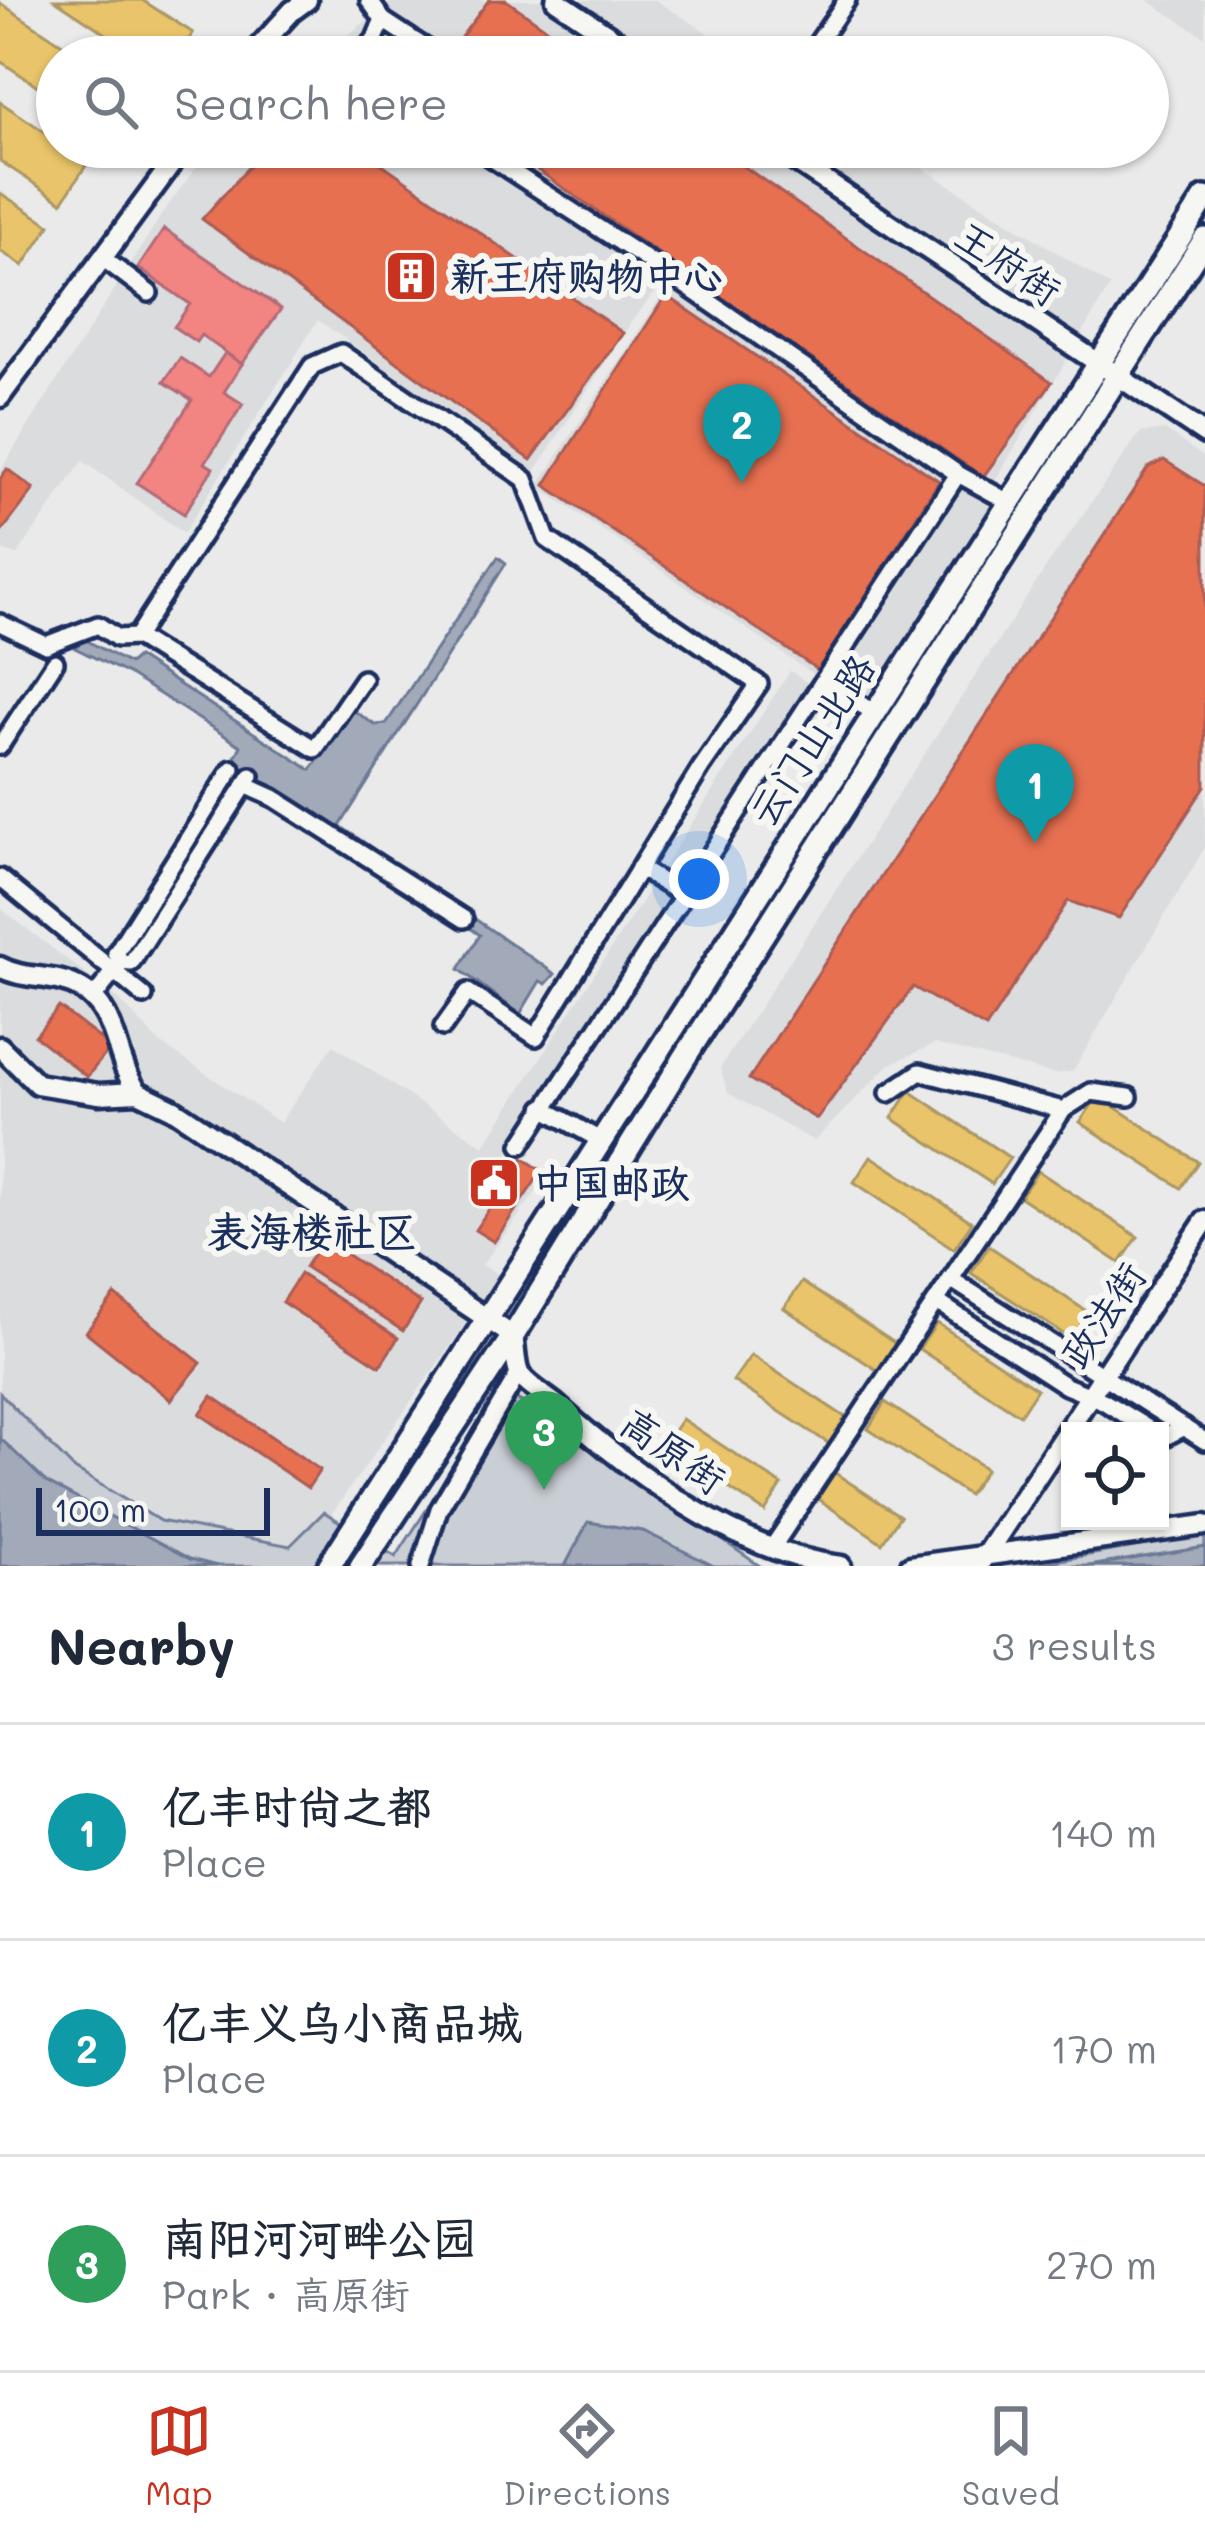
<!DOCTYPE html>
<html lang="en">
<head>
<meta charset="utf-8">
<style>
	body { margin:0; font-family:Mali,"LXGW WenKai TC",sans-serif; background:#f2f2f3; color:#1f2937 }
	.controls { position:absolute; right:36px; bottom:36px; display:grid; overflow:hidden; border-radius:0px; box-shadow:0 3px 9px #0004 }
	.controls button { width:108px; height:108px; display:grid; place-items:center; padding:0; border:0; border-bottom:3px solid #e0e1e3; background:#fff; color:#1f2937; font:60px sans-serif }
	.scale { position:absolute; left:36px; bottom:30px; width:234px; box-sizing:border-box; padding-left:12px; border:6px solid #1b2f5e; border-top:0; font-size:33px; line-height:42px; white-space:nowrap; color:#1b2f5e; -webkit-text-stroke:9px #f6f6f2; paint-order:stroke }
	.you { position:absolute; left:699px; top:879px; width:42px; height:42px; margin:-30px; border:9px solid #fff; border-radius:50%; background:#1a73e8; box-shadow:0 0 0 18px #1a73e833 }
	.badge { display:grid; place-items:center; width:78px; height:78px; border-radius:50%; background:#c8321e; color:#fff; font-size:39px; font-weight:700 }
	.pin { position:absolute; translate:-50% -99px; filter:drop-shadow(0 3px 6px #0008) }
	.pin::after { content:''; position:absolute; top:63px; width:42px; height:36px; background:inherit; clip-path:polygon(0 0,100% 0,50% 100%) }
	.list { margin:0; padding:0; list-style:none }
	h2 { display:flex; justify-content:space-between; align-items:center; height:156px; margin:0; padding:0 48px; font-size:51px }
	h2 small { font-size:39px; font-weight:400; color:#747a83 }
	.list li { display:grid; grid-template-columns:78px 1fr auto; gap:36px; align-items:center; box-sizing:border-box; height:216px; padding:0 48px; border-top:3px solid #e0e1e3 }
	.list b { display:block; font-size:45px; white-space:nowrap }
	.list p { margin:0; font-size:39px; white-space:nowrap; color:#747a83 }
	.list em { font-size:39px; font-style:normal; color:#747a83 }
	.icon { flex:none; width:66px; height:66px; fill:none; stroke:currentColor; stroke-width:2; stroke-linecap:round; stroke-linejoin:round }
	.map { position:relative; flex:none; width:1205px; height:1566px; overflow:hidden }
	.search { position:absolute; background:#fff; box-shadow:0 3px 9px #0004; left:36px; right:36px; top:36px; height:132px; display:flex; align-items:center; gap:30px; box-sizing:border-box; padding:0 42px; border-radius:66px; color:#747a83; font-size:45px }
	.sheet { height:804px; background:#fff }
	nav { display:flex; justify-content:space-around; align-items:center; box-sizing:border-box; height:168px; border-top:3px solid #e0e1e3; background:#fff; font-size:33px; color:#747a83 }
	nav a { display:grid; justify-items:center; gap:6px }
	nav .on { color:#c8321e }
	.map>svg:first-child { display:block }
	.built { fill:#dadcde }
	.green { fill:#caced5; stroke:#727e9a; stroke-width:3 }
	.water { fill:#a2aaba; stroke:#6c7995; stroke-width:3 }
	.homes { fill:#e9c46a; stroke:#ab9766; stroke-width:3 }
	.shops { fill:#e76f51; stroke:#aa5c55; stroke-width:3 }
	.health { fill:#f28482; stroke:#b26a77; stroke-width:3 }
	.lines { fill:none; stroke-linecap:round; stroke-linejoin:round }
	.minor-casing { stroke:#1b2f5e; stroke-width:24 }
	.tertiary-casing { stroke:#1b2f5e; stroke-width:27 }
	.secondary-casing { stroke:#1b2f5e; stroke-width:30 }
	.minor { stroke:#f6f6f2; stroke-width:15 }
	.tertiary { stroke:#f6f6f2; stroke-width:18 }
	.secondary { stroke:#f6f6f2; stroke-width:21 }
	.labels { text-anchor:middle; stroke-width:12; stroke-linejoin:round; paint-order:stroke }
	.street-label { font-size:39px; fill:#1b2f5e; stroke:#f6f6f2 }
	.poi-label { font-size:39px; font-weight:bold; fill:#1b2f5e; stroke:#f6f6f2; text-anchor:start }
	.neighbourhood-label { font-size:42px; font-weight:bold; fill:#1b2f5e; stroke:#f6f6f2 }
</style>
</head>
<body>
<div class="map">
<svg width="1205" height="1566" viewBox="0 0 1205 1566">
	<rect width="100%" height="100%" fill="#e9eae9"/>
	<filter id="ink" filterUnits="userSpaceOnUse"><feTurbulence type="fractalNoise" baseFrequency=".00833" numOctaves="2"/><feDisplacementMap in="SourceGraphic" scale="24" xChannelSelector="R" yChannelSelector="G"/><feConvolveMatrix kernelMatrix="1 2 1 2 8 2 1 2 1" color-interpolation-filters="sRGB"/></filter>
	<g filter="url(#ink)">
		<g class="built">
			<path d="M394,0H655L746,57H319Z"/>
			<path d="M1147,0H1205V37Z"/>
			<path d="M211,147H889L1110,286L985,498L995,506L869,701L820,679L538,486L662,295L657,290L633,319L534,473L318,320L184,533L83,461L17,555L0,550V471L162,214Z"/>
			<path d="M1165,430L1205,458V847L1073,1071L1055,1074L935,1044L890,1064L814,1141L728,1093L720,1068L1047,566L1140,433Z"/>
			<path d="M790,671L811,685L505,1159L542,1184L482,1265L500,1275L330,1516L324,1513L290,1546L160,1521L73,1468L0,1393V908L117,998L160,1043L280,1123L333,1045L484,1146Z"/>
		</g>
		<g class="green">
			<path d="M501,1388L760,1566H0V1393L73,1468L160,1521L290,1546L324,1512L396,1557L496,1402Z"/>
			<path d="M1201,1535H1205V1566H1027Z"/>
		</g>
		<g class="water">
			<path d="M498,557L506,563L340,826L555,974L546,984L540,981L520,1014L459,969L480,935L272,788L243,778L128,956L123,955L235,778L234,759L241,746L128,674L75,648L84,639L129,664L137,657L311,770L353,710L375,725L386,724Z"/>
			<path d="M0,1438L46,1482L190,1559L217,1566H0Z"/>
			<path d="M588,1522L643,1531L714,1566H565Z"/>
			<path d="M1205,1547V1566H1089Z"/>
		</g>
		<g class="homes">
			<path d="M55,0H142L193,33L177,57H141Z"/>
			<path d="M0,3L82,57H57V99L0,61Z"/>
			<path d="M0,102L57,140V147H68L89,161L62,202L0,161Z"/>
			<path d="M0,193L50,225L23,266L0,251Z"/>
			<path d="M910,1091L1010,1158L992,1184L892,1118Z"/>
			<path d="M1098,1096L1198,1162L1181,1188L1080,1122Z"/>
			<path d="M871,1156L972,1222L954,1249L854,1182Z"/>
			<path d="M1038,1171L1138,1237L1120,1263L1020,1197Z"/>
			<path d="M989,1246L1089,1313L1071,1339L971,1273Z"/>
			<path d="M802,1282L902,1348L884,1375L784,1308Z"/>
			<path d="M937,1323L1037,1389L1020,1415L919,1349Z"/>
			<path d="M751,1355L851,1421L834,1447L733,1381Z"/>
			<path d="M885,1402L986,1469L968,1495L868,1429Z"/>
			<path d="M682,1419L782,1485L765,1512L664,1445Z"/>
			<path d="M832,1471L900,1516L882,1543L815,1497Z"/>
		</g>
		<g class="shops">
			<path d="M489,0H506L587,57H446Z"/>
			<path d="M259,147H358L623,333L531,460L202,219L253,162Z"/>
			<path d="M504,147H716L1052,382L983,477Z"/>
			<path d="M666,295L939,481L818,670L545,485Z"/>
			<path d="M1164,460L1205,486V786L1119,918L1068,901L986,1028L913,987L817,1119L749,1079L1148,468Z"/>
			<path d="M7,469L34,489L0,534V479Z"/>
			<path d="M59,1007L111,1047L87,1077L35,1036Z"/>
			<path d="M523,1158L542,1171L494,1242L475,1230Z"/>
			<path d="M323,1239L421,1303L403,1331L305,1267Z"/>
			<path d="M300,1274L398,1338L380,1366L282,1302Z"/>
			<path d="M115,1295L201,1363L171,1400L86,1332Z"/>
			<path d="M212,1396L320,1470L308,1488L200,1414Z"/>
		</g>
		<g class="health">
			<path d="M164,229L281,309L242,364L201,335L196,342L174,327L190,304L138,268Z"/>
			<path d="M225,353L242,364L224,392L243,404L205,463L213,468L184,514L137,483L192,400L164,382L180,358L209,377Z"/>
		</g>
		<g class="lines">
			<g class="minor-casing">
				<g id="minor">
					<path d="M383,20L435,54"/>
					<path d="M356,57L374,41L383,20L369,0"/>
					<path d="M808,57L847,0"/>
					<path d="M474,147L669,274L958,474L1009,502"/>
					<path d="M104,259L149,293"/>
					<path d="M0,623L46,645L98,625L117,638L136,637L315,749L363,679"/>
					<path d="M136,637L312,366L341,353L525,479L547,539L759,684L701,768L536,1037L468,992L443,1027"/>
					<path d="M822,684L873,711"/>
					<path d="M0,746L55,662"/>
					<path d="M232,769L116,953L121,962L131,963L251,776"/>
					<path d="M245,785L274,798L464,919"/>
					<path d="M639,868L683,895"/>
					<path d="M0,878L144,996"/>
					<path d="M93,998L121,963"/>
					<path d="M889,1093L920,1072L1063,1110L1091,1092L1129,1097"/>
					<path d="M543,1108L600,1140"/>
					<path d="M521,1145L958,474"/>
					<path d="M952,1280L1205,1441"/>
					<path d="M937,1302L1066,1386L1103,1401L1152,1431"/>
					<path d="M1160,1436L1163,1438L1184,1427"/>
					<path d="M772,1548L1063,1110"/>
					<path d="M421,1566L439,1509L519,1373"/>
				</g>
			</g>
			<g class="tertiary-casing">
				<g id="tertiary">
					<path d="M556,0L641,57"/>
					<path d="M250,57L292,11L307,0"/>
					<path d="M774,147L1205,434"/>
					<path d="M0,397L184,147"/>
					<path d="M0,967C25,981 55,973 81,989C120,1012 113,1060 138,1092"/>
					<path d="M0,1047L37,1084L99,1094L138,1092L173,1109L513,1336C515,1346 515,1364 519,1373C525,1384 544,1395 554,1403C631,1472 736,1553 841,1566"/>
					<path d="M910,1566L1205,1525"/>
					<path d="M978,1566L1205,1221"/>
				</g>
			</g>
			<g class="secondary-casing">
				<g id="secondary">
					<path d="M329,1566L1205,198"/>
					<path d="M361,1566L513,1336L685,1057L1205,239"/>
				</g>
			</g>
			<use href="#minor" class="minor"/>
			<use href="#tertiary" class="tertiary"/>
			<use href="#secondary" class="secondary"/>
		</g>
	</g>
	<defs>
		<g id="building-square" transform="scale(2.7)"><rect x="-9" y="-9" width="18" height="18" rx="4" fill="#c8321e" stroke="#f6f6f2"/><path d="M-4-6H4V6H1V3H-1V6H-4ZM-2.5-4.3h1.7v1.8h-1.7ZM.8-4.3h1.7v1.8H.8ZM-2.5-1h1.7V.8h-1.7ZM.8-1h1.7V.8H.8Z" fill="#fff"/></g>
		<g id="civic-square" transform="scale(2.7)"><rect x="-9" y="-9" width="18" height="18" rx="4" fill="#c8321e" stroke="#f6f6f2"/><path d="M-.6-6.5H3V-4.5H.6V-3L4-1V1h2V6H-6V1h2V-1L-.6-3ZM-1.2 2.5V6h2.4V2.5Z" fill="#fff"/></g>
	</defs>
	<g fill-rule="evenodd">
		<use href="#building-square" x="411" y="276"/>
		<use href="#civic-square" x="494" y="1183"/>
	</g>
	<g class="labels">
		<g class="street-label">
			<text transform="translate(1008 263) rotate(34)" y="14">王府街</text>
			<text transform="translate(812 740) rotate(-57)" y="14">云门山北路</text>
			<text transform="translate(1103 1315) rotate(-56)" y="14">政法街</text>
			<text transform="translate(673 1451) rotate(35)" y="14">高原街</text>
		</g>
		<g class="poi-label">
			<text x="450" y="290">新王府购物中心</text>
			<text x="533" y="1197">中国邮政</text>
		</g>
		<g class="neighbourhood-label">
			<text x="312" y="1247">表海楼社区</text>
		</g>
	</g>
</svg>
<div class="controls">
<button><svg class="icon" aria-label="locate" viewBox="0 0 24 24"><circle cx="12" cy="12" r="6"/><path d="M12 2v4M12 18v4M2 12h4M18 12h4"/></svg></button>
</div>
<div class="scale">100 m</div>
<div class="you"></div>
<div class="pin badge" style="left:1035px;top:843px;background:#0f9aa8">1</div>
<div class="pin badge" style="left:742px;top:483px;background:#0f9aa8">2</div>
<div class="pin badge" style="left:544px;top:1490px;background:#2e9e5b">3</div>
<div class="search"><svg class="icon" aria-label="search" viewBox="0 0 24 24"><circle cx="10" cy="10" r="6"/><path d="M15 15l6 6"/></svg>Search here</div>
</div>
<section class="sheet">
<h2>Nearby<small>3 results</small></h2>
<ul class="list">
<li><span class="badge" style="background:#0f9aa8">1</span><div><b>亿丰时尚之都</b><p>Place</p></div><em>140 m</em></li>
<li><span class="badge" style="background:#0f9aa8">2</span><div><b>亿丰义乌小商品城</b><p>Place</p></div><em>170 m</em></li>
<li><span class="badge" style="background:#2e9e5b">3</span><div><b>南阳河河畔公园</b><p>Park · 高原街</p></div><em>270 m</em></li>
</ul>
</section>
<nav>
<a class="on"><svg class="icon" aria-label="map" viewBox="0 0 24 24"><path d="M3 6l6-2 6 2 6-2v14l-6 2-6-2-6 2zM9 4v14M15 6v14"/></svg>Map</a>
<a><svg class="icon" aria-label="directions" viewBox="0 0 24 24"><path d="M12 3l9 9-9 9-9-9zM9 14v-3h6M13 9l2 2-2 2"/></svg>Directions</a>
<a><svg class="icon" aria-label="saved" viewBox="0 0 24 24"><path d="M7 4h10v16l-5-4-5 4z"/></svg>Saved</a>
</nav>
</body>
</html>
